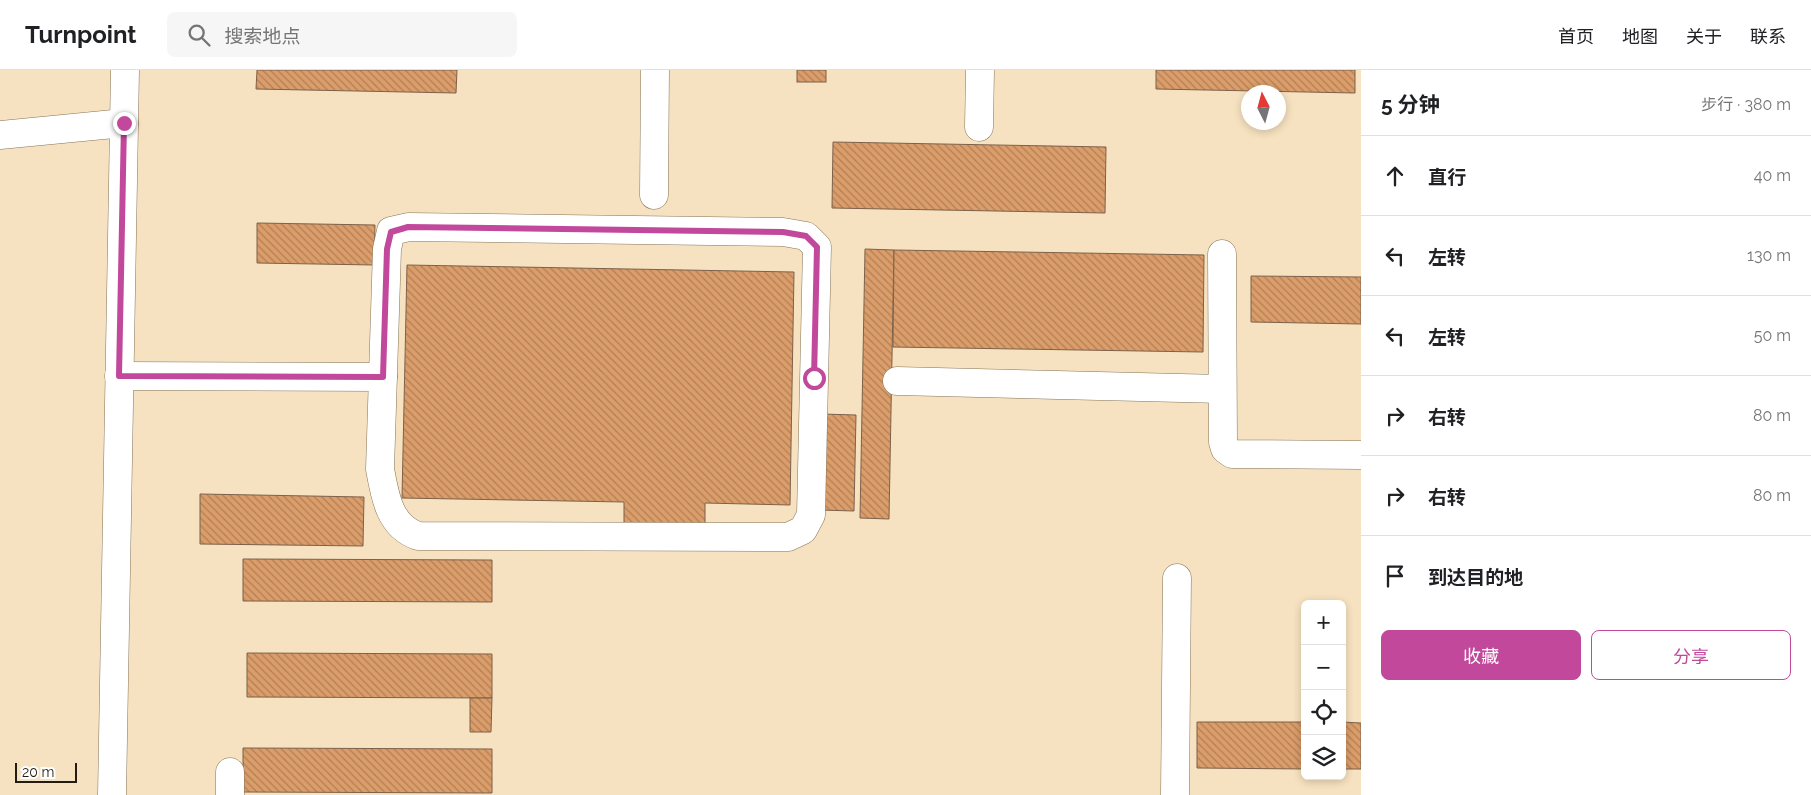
<!DOCTYPE html>
<html lang="zh">
<head>
<meta charset="utf-8">
<style>
	body { margin:0; font-family:Raleway,"Noto Sans SC",sans-serif; background:#f6f6f6; color:#202124 }
	.controls { position:absolute; right:15px; bottom:15px; display:grid; overflow:hidden; border-radius:8px; box-shadow:0 2px 8px #0003 }
	.controls button { width:45px; height:45px; display:grid; place-items:center; padding:0; border:0; border-bottom:1px solid #e0e0e0; background:#fff; color:#202124; font:25px sans-serif }
	.compass { position:absolute; left:1241px; top:15px; width:45px; height:45px; border-radius:50%; background:#fff; box-shadow:0 2px 8px #0003; rotate:354deg }
	.scale { position:absolute; left:15px; bottom:12px; width:62px; box-sizing:border-box; padding-left:5px; border:2px solid #231c10; border-top:0; font-size:14px; line-height:18px; white-space:nowrap; color:#231c10; -webkit-text-stroke:4px #fff; paint-order:stroke }
	.stop { position:absolute; width:15px; height:15px; margin:-11px; border:4px solid #c2489c; border-radius:50%; background:#fff }
	.stop.end { background:#c2489c; border-color:#fff; box-shadow:0 1px 5px #0008 }
	.list { margin:0; padding:0; list-style:none }
	h2 { display:flex; justify-content:space-between; align-items:center; height:65px; margin:0; padding:0 20px; font-size:21px }
	h2 small { font-size:16px; font-weight:400; color:#757577 }
	.list li { display:grid; grid-template-columns:32px 1fr auto; gap:15px; align-items:center; box-sizing:border-box; height:80px; padding:0 20px; border-top:1px solid #e0e0e0 }
	.list b { display:block; font-size:19px; white-space:nowrap }
	.list em { font-size:16px; font-style:normal; color:#757577 }
	.actions { display:flex; gap:10px; padding:15px 20px }
	.actions a { flex:1; padding:11px 0; border:1px solid #c2489c; border-radius:8px; text-align:center; font-size:18px; color:#c2489c }
	.actions .main { background:#c2489c; color:#fff }
	.icon { flex:none; width:28px; height:28px; fill:none; stroke:currentColor; stroke-width:2; stroke-linecap:round; stroke-linejoin:round }
	.map { position:relative; flex:none; width:1361px; height:725px; overflow:hidden }
	header { display:flex; align-items:center; gap:30px; box-sizing:border-box; height:70px; padding:0 25px; background:#fff; border-bottom:1px solid #e0e0e0 }
	header strong { font-size:24px }
	nav { display:flex; gap:28px; margin-inline-start:auto; font-size:18px }
	.search { width:350px; height:45px; background:#f6f6f6; display:flex; align-items:center; gap:12px; box-sizing:border-box; padding:0 18px; border-radius:8px; color:#757577; font-size:19px }
	main { display:flex }
	aside { flex:1; background:#fff }
	.map>svg:first-child { display:block }
	.building { fill:url(#building-back-hatch); stroke:#7d614b }
	.lines { fill:none; stroke-linecap:round; stroke-linejoin:round }
	.minor-casing { stroke:#877456; stroke-width:29 }
	.minor { stroke:#fff; stroke-width:28 }
	.route { stroke:#c2489c; stroke-width:6 }
</style>
</head>
<body>
<header>
<strong>Turnpoint</strong>
<div class="search"><svg class="icon" aria-label="search" viewBox="0 0 24 24"><circle cx="10" cy="10" r="6"/><path d="M15 15l6 6"/></svg>搜索地点</div>
<nav><a>首页</a><a>地图</a><a>关于</a><a>联系</a></nav>
</header>
<main>
<div class="map">
<svg width="1361" height="725" viewBox="0 0 1361 725">
	<defs>
		<pattern id="building-back-hatch" width="6" height="6" patternUnits="userSpaceOnUse" patternTransform="scale(1.25)"><rect width="6" height="6" fill="#db9d6a"/><path d="M-1 5l2 2M0 0l6 6M5-1l2 2" fill="none" stroke="#b17f56"/></pattern>
	</defs>
	<rect width="100%" height="100%" fill="#f6e2c0"/>
	<g class="building">
		<path d="M257,0H457L456,23L256,19Z"/>
		<rect x="797" y="0" width="29" height="12"/>
		<path d="M1156,0H1355V23L1156,19Z"/>
		<path d="M833,72L1106,77L1105,143L832,138Z"/>
		<path d="M257,153L375,155L374,195L257,193Z"/>
		<path d="M865,179L894,180L889,449L860,448Z"/>
		<path d="M894,180L1204,185L1203,282L893,277Z"/>
		<path d="M407,195L794,202L790,435L705,433V454L624,453V432L402,428Z"/>
		<path d="M1251,206L1361,207V254L1251,252Z"/>
		<path d="M822,344L856,345L854,441L820,440Z"/>
		<path d="M200,424L364,427L363,476L200,474Z"/>
		<path d="M243,489L492,490V532L243,531Z"/>
		<path d="M247,583L492,584V628L247,627Z"/>
		<path d="M470,628H492L491,662H470Z"/>
		<path d="M1197,652H1305V699L1197,698Z"/>
		<path d="M1342,652L1361,653V699H1342Z"/>
		<path d="M243,678L492,679V723L243,722Z"/>
	</g>
	<g class="lines">
		<g class="minor-casing">
			<g id="minor">
				<path d="M979,57L980,0"/>
				<path d="M0,65L124,53"/>
				<path d="M654,125L655,0"/>
				<path d="M409,157L783,162L806,166L817,177L811,445L803,460L788,467L418,466C389,456 385,426 380,399L387,179L391,161Z"/>
				<path d="M1222,184L1223,372L1225,379L1232,384L1361,385"/>
				<path d="M119,306L383,307"/>
				<path d="M897,311L1222,319"/>
				<path d="M112,725L125,0"/>
				<path d="M230,725V702"/>
				<path d="M1175,725L1177,508"/>
			</g>
		</g>
		<use href="#minor" class="minor"/>
	</g>
	<g class="lines">
		<path class="route" d="M124,53L119,306L383,307L387,179L391,162L408,157L783,162L806,166L817,177L814,308"/>
	</g>
</svg>
<div class="controls">
<button>+</button>
<button>−</button>
<button><svg class="icon" aria-label="locate" viewBox="0 0 24 24"><circle cx="12" cy="12" r="6"/><path d="M12 2v4M12 18v4M2 12h4M18 12h4"/></svg></button>
<button><svg class="icon" aria-label="layers" viewBox="0 0 24 24"><path d="M12 4l9 5-9 5-9-5zM3 14l9 5 9-5"/></svg></button>
</div>
<svg class="compass" viewBox="-18 -18 36 36"><path d="M0-13l5 13h-10z" fill="#e53935"/><path d="M0 13l5-13h-10z" fill="#757577"/></svg>
<div class="scale">20 m</div>
<div class="stop" style="left:814px;top:308px"></div>
<div class="stop end" style="left:124px;top:53px"></div>
</div>
<aside>
<h2>5 分钟<small>步行 · 380 m</small></h2>
<ul class="list">
<li><svg class="icon" aria-label="ahead" viewBox="0 0 24 24"><path d="M12 20V5M6 11l6-6 6 6"/></svg><div><b>直行</b></div><em>40 m</em></li>
<li><svg class="icon" aria-label="left" viewBox="0 0 24 24"><path d="M17 20v-9H6M10 6l-5 5 5 5"/></svg><div><b>左转</b></div><em>130 m</em></li>
<li><svg class="icon" aria-label="left" viewBox="0 0 24 24"><path d="M17 20v-9H6M10 6l-5 5 5 5"/></svg><div><b>左转</b></div><em>50 m</em></li>
<li><svg class="icon" aria-label="right" viewBox="0 0 24 24"><path d="M7 20v-9h11M14 6l5 5-5 5"/></svg><div><b>右转</b></div><em>80 m</em></li>
<li><svg class="icon" aria-label="right" viewBox="0 0 24 24"><path d="M7 20v-9h11M14 6l5 5-5 5"/></svg><div><b>右转</b></div><em>80 m</em></li>
<li><svg class="icon" aria-label="arrive" viewBox="0 0 24 24"><path d="M6 21V4h12l-3 4 3 4H6"/></svg><div><b>到达目的地</b></div></li>
</ul>
<div class="actions"><a class="main">收藏</a><a>分享</a></div>
</aside>
</main>
</body>
</html>
